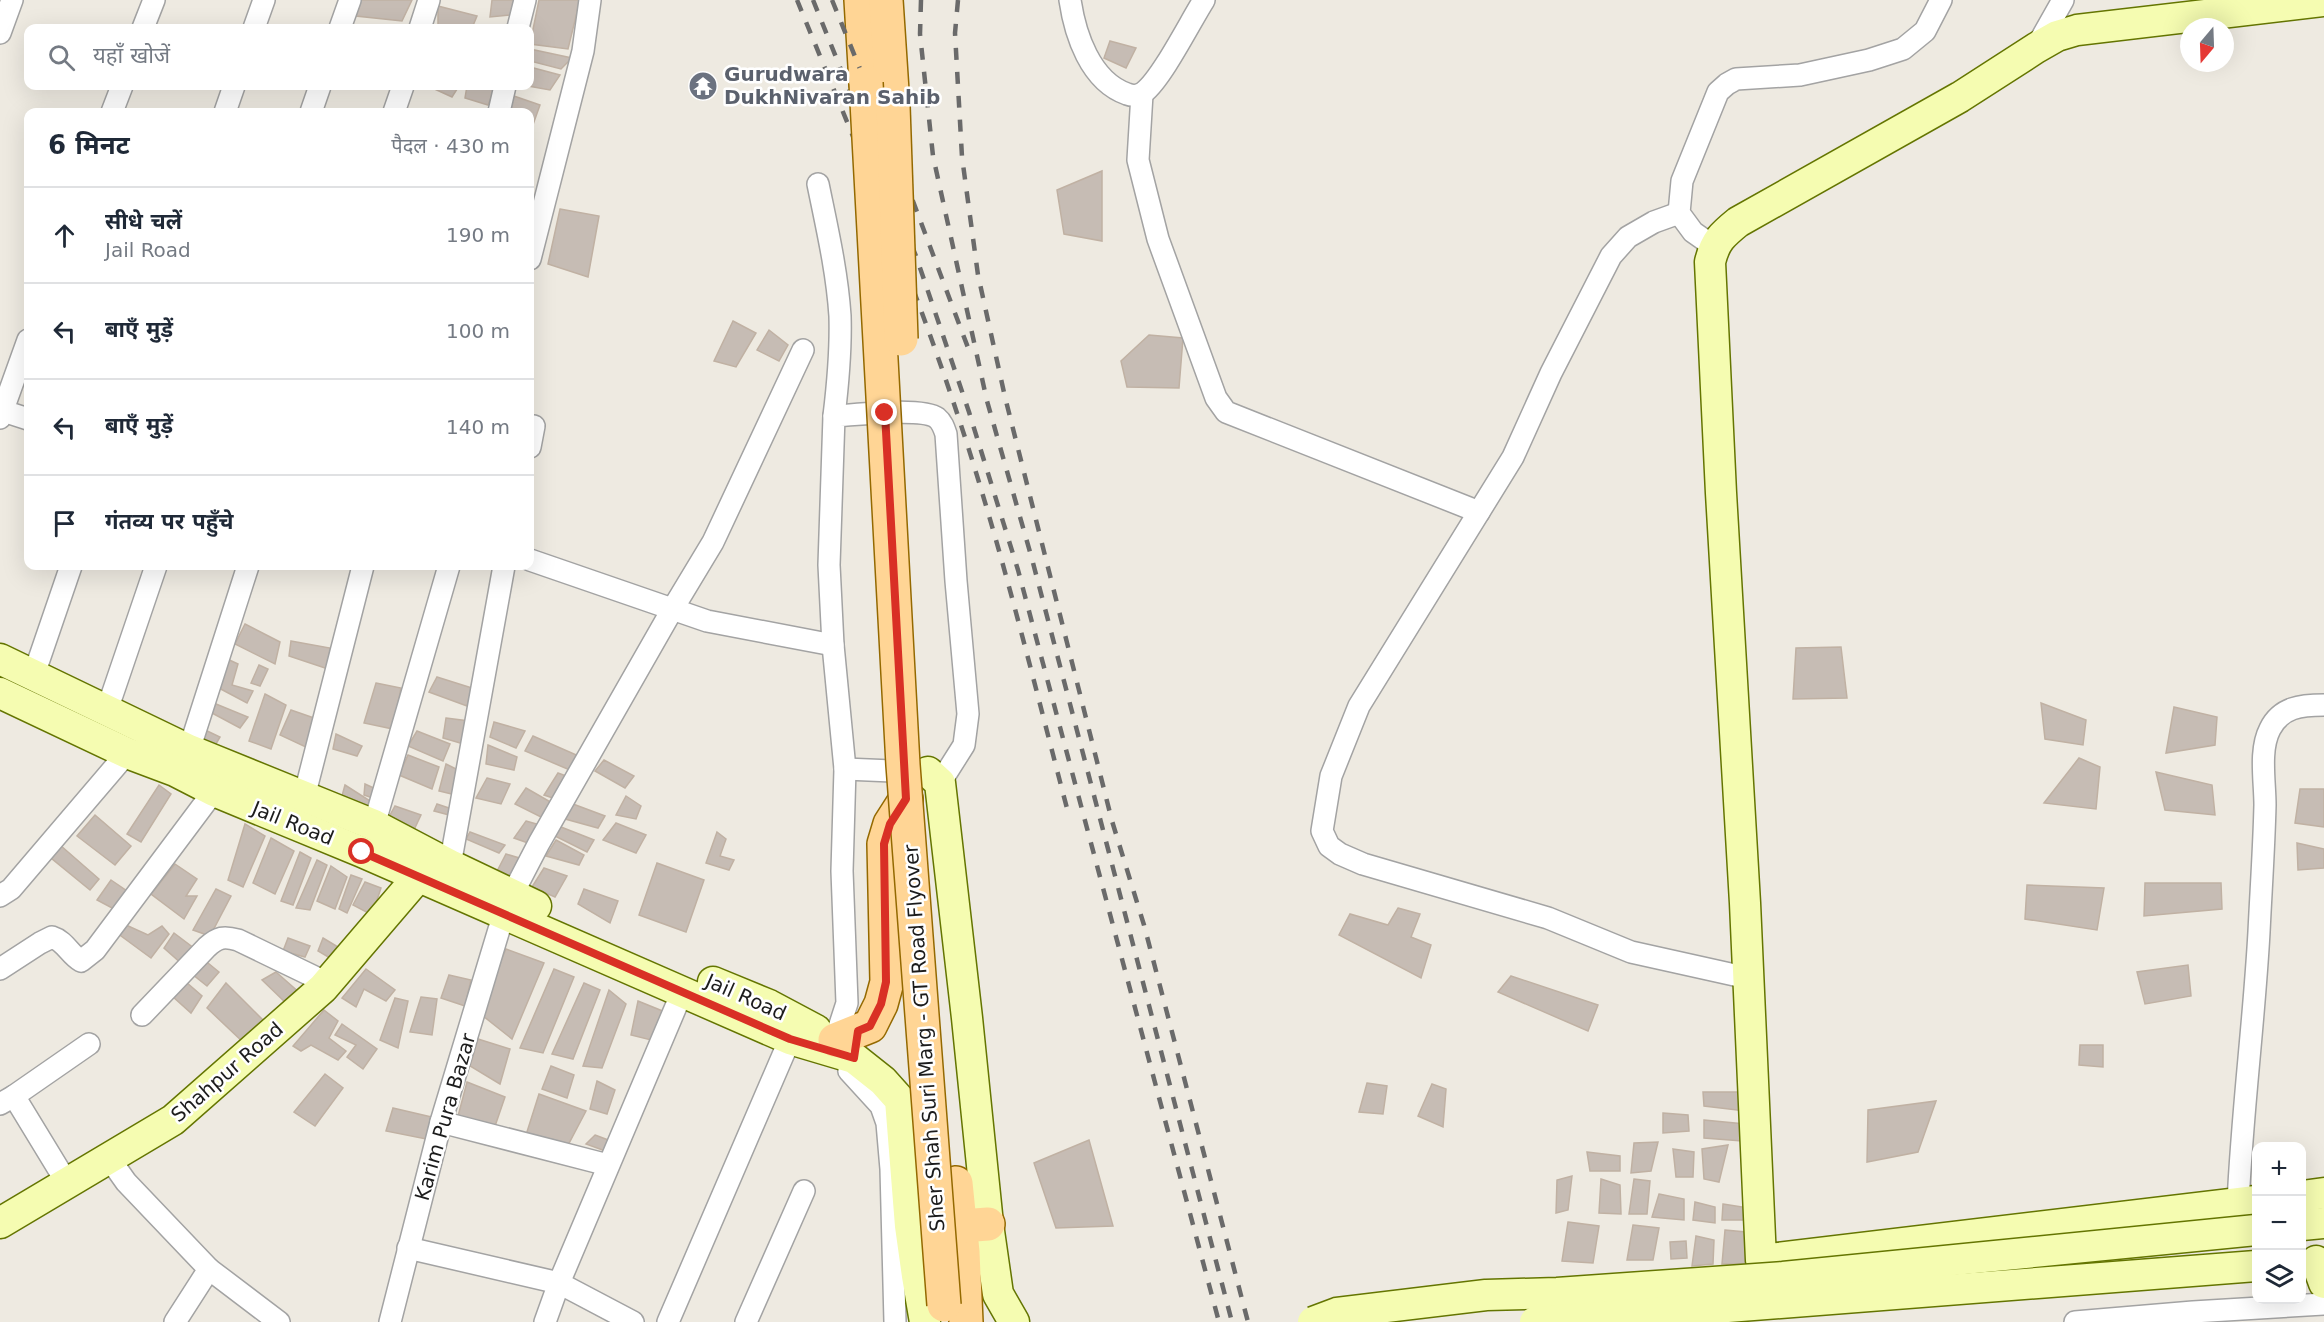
<!DOCTYPE html>
<html lang="hi">
<head>
<meta charset="utf-8">
<style>
	body { margin:0; font-family:"DejaVu Sans","Noto Sans Devanagari",sans-serif; background:#f2f2f3; color:#1f2937 }
	.controls { position:absolute; right:18px; bottom:18px; display:grid; overflow:hidden; border-radius:12px; box-shadow:0 6px 24px #0002 }
	.controls button { width:54px; height:54px; display:grid; place-items:center; padding:0; border:0; border-bottom:2px solid #e0e1e3; background:#fff; color:#1f2937; font:30px sans-serif }
	.compass { position:absolute; left:2180px; top:18px; width:54px; height:54px; border-radius:50%; background:#fff; box-shadow:0 6px 24px #0002; rotate:199deg }
	.stop { position:absolute; width:18px; height:18px; margin:-14px; border:4px solid #d93025; border-radius:50%; background:#fff }
	.stop.end { background:#d93025; border-color:#fff; box-shadow:0 2px 6px #0008 }
	.list { margin:0; padding:0; list-style:none }
	h2 { display:flex; justify-content:space-between; align-items:center; height:78px; margin:0; padding:0 24px; font-size:26px }
	h2 small { font-size:20px; font-weight:400; color:#747a83 }
	.list li { display:grid; grid-template-columns:39px 1fr auto; gap:18px; align-items:center; box-sizing:border-box; height:96px; padding:0 24px; border-top:2px solid #e0e1e3 }
	.list b { display:block; font-size:22px; white-space:nowrap }
	.list p { margin:0; font-size:20px; white-space:nowrap; color:#747a83 }
	.list em { font-size:20px; font-style:normal; color:#747a83 }
	.icon { flex:none; width:33px; height:33px; fill:none; stroke:currentColor; stroke-width:2; stroke-linecap:round; stroke-linejoin:round }
	.map { position:relative; flex:none; width:2324px; height:1322px; overflow:hidden }
	.search { position:absolute; background:#fff; box-shadow:0 6px 24px #0002; left:24px; top:24px; width:510px; height:66px; display:flex; align-items:center; gap:15px; box-sizing:border-box; padding:0 21px; border-radius:12px; color:#747a83; font-size:22px }
	.panel { position:absolute; background:#fff; box-shadow:0 6px 24px #0002; left:24px; top:108px; width:510px; height:462px; border-radius:12px }
	.map>svg:first-child { display:block }
	.building { fill:#c6bcb4; stroke:#c0b1a3; stroke-width:1.5 }
	.lines { fill:none; stroke-linecap:round; stroke-linejoin:round }
	.street-casing { stroke:#a3a3a3; stroke-width:24 }
	.secondary-casing { stroke:#647501; stroke-width:33 }
	.primary-casing { stroke:#946900; stroke-width:36 }
	.street { stroke:#fff; stroke-width:21 }
	.secondary { stroke:#f5fcb1; stroke-width:30 }
	.primary { stroke:#ffd595; stroke-width:33 }
	.rail { stroke:#6a6a6a; stroke-width:4.5; stroke-dasharray:12 12; stroke-linecap:butt }
	.secondary-bridge-casing { stroke:#647501; stroke-width:33; stroke-linecap:butt }
	.primary-bridge-casing { stroke:#946900; stroke-width:36; stroke-linecap:butt }
	.secondary-bridge { stroke:#f5fcb1; stroke-width:30 }
	.primary-bridge { stroke:#ffd595; stroke-width:33 }
	.route { stroke:#d93025; stroke-width:8 }
	.labels { text-anchor:middle; stroke-width:5; stroke-linejoin:round; paint-order:stroke }
	.worship-label { font-size:20px; font-weight:bold; fill:#5b616d; stroke:#fff; text-anchor:start }
	.street-label { font-size:20px; fill:#1c1c1c; stroke:#fff }
</style>
</head>
<body>
<div class="map">
<svg width="2324" height="1322" viewBox="0 0 2324 1322">
	<rect width="100%" height="100%" fill="#eeeae1"/>
	<g class="building">
		<path d="M361,0H412L402,21L356,16Z"/>
		<path d="M492,0H515L511,15L490,17Z"/>
		<path d="M539,0H580L568,49L530,44Z"/>
		<path d="M438,6L477,16L472,28H451L438,25Z"/>
		<path d="M1110,41L1136,48L1126,68L1104,58Z"/>
		<path d="M530,49L572,58L561,69L530,61Z"/>
		<path d="M530,67L560,75L550,90L528,86H530Z"/>
		<path d="M428,86H459L452,97Z"/>
		<path d="M467,86H478L494,90L488,105L465,98Z"/>
		<path d="M511,95L540,105L530,133V112H506Z"/>
		<path d="M1102,171V241L1064,234L1057,190Z"/>
		<path d="M560,209L599,216L588,277L548,264Z"/>
		<path d="M733,321L756,333L736,367L714,361Z"/>
		<path d="M769,330L788,345L779,361L757,350Z"/>
		<path d="M1149,335L1183,338L1179,388L1127,387L1121,361Z"/>
		<path d="M245,624L280,642L275,664L235,644Z"/>
		<path d="M291,641L330,648L328,669L289,656Z"/>
		<path d="M1841,647L1847,698L1793,699L1796,648Z"/>
		<path d="M225,658L238,664L232,685L253,691L247,703L217,687Z"/>
		<path d="M259,665L268,669L260,686L251,683Z"/>
		<path d="M437,677L472,688L467,706L429,692Z"/>
		<path d="M376,683L401,688L393,729L364,723Z"/>
		<path d="M265,694L286,705L271,749L249,741Z"/>
		<path d="M2041,703L2086,720L2083,745L2045,739Z"/>
		<path d="M216,704L248,717L240,728L210,712Z"/>
		<path d="M2174,707L2217,717L2215,745L2166,753Z"/>
		<path d="M291,710L317,719L310,749L280,735Z"/>
		<path d="M446,718L469,721L467,745L443,738Z"/>
		<path d="M494,722L525,731L516,748L490,737Z"/>
		<path d="M201,728L220,737L213,749L195,739Z"/>
		<path d="M417,731L450,744L443,761L408,746Z"/>
		<path d="M336,734L362,746L357,756L333,749Z"/>
		<path d="M533,736L581,757L570,770L525,751Z"/>
		<path d="M488,745L517,757L514,770L486,764Z"/>
		<path d="M408,755L439,767L432,789L399,775Z"/>
		<path d="M2079,758L2100,767L2096,809L2044,803Z"/>
		<path d="M604,760L634,776L625,788L595,771Z"/>
		<path d="M446,764L460,771L456,795L439,791Z"/>
		<path d="M2156,772L2212,785L2215,815L2165,810Z"/>
		<path d="M558,773L566,776L553,798L544,795Z"/>
		<path d="M487,778L510,784L501,804L476,798Z"/>
		<path d="M365,784L378,790V800L364,795Z"/>
		<path d="M159,785L171,794L141,842L127,834Z"/>
		<path d="M345,785L375,804L372,820L340,803Z"/>
		<path d="M526,788L554,804L545,819L515,804Z"/>
		<path d="M2300,789H2324V827L2295,823Z"/>
		<path d="M626,796L641,806L636,819L616,815Z"/>
		<path d="M437,804L455,810L453,816L434,811Z"/>
		<path d="M573,804L605,816L598,828L565,819Z"/>
		<path d="M395,806L421,815L413,832L389,817Z"/>
		<path d="M95,815L131,846L115,865L77,836Z"/>
		<path d="M526,821L540,825L531,844L514,838Z"/>
		<path d="M616,823L646,835L636,853L603,840Z"/>
		<path d="M245,824L265,836L243,887L228,880Z"/>
		<path d="M561,827L594,840L587,852L553,835Z"/>
		<path d="M470,832L505,845L499,853L466,839Z"/>
		<path d="M717,832L726,839L720,856L734,860L729,870L706,863Z"/>
		<path d="M271,838L294,851L275,894L253,883Z"/>
		<path d="M556,840L584,855L579,865L546,856Z"/>
		<path d="M2297,843L2324,849V868L2298,870Z"/>
		<path d="M60,845L99,879L90,890L51,858Z"/>
		<path d="M300,852L311,858L293,905L281,901Z"/>
		<path d="M506,854L526,860L509,883L494,877Z"/>
		<path d="M317,860L327,865L310,910L296,908Z"/>
		<path d="M657,863L704,880L686,932L639,915Z"/>
		<path d="M175,864L197,879L186,896H197L184,919L151,894Z"/>
		<path d="M331,866L347,877L335,909L317,901Z"/>
		<path d="M544,868L567,876L555,897L532,887Z"/>
		<path d="M351,875L362,879L347,913L339,909Z"/>
		<path d="M111,880L127,891L114,909L97,900Z"/>
		<path d="M365,882L381,888L372,915L353,905Z"/>
		<path d="M2145,883H2221L2222,909L2144,916Z"/>
		<path d="M2027,885L2104,888L2097,930L2025,919Z"/>
		<path d="M216,889L231,896L210,936L193,930Z"/>
		<path d="M584,889L618,901L610,923L578,904Z"/>
		<path d="M1398,908L1420,914L1411,937L1431,945L1421,978L1339,935L1350,914L1388,925Z"/>
		<path d="M126,925L148,935L162,926L169,934L151,958L117,933Z"/>
		<path d="M174,933L195,949L183,965L164,948Z"/>
		<path d="M288,938L310,946L305,957L283,951Z"/>
		<path d="M323,938L343,950L335,961L318,951Z"/>
		<path d="M506,949L544,963L512,1039L478,1012Z"/>
		<path d="M208,963L219,972L207,986L192,974Z"/>
		<path d="M2188,965L2191,996L2145,1004L2137,972Z"/>
		<path d="M366,969L395,990L386,1001L364,989L356,1007L342,998Z"/>
		<path d="M554,969L574,977L543,1053L520,1048Z"/>
		<path d="M276,972L301,994L288,1005L262,980Z"/>
		<path d="M449,975L471,980L465,1006L441,998Z"/>
		<path d="M1511,976L1598,1005L1588,1031L1498,992Z"/>
		<path d="M186,982L202,996L191,1013L172,996Z"/>
		<path d="M226,983L267,1024L245,1044L207,1008Z"/>
		<path d="M584,983L600,990L573,1059L552,1054Z"/>
		<path d="M609,990L626,1004L602,1068L583,1066Z"/>
		<path d="M421,997L437,999L432,1035L410,1032Z"/>
		<path d="M395,998L408,1001L398,1048L380,1040Z"/>
		<path d="M638,1001L665,1012L651,1040L631,1035Z"/>
		<path d="M324,1010L338,1021L329,1038L346,1051L338,1060L311,1045L301,1051L293,1046Z"/>
		<path d="M342,1024L377,1049L363,1069L347,1057L356,1045L335,1035Z"/>
		<path d="M478,1039L510,1049L500,1084L470,1066Z"/>
		<path d="M2080,1045H2103V1067L2079,1065Z"/>
		<path d="M551,1066L574,1075L567,1098L542,1089Z"/>
		<path d="M325,1074L343,1088L315,1126L294,1112Z"/>
		<path d="M597,1081L615,1090L607,1114L590,1109Z"/>
		<path d="M467,1082L505,1097L494,1129L457,1120Z"/>
		<path d="M1367,1083L1387,1086L1383,1114L1359,1112Z"/>
		<path d="M1432,1084L1446,1089L1443,1127L1418,1116Z"/>
		<path d="M1703,1092H1742L1745,1111L1704,1106Z"/>
		<path d="M539,1094L586,1111L567,1147L526,1135Z"/>
		<path d="M1936,1101L1918,1152L1867,1162L1868,1110Z"/>
		<path d="M393,1108L436,1118L426,1139L386,1131Z"/>
		<path d="M1663,1113L1688,1115L1689,1131L1663,1133Z"/>
		<path d="M1704,1120L1745,1124L1742,1141L1704,1138Z"/>
		<path d="M595,1135L611,1141L608,1152L586,1144Z"/>
		<path d="M1089,1140L1113,1226L1056,1228L1034,1163Z"/>
		<path d="M1658,1142L1651,1171L1631,1173L1634,1143Z"/>
		<path d="M1728,1145L1719,1182L1704,1179L1702,1149Z"/>
		<path d="M1673,1149L1694,1152L1693,1177H1676Z"/>
		<path d="M1587,1152L1620,1156V1171H1590Z"/>
		<path d="M1572,1176L1568,1210L1556,1213L1557,1180Z"/>
		<path d="M1601,1179L1620,1185L1621,1214L1599,1213Z"/>
		<path d="M1634,1179L1650,1181L1647,1214H1629Z"/>
		<path d="M1659,1194L1684,1199V1220L1652,1217Z"/>
		<path d="M1695,1202L1715,1207V1223L1693,1220Z"/>
		<path d="M1723,1204L1749,1208L1745,1220H1722Z"/>
		<path d="M1568,1222L1599,1226L1593,1263L1562,1261Z"/>
		<path d="M1633,1225L1659,1228L1653,1260H1627Z"/>
		<path d="M1725,1230L1746,1232L1750,1264H1722Z"/>
		<path d="M1696,1236L1714,1240L1713,1264L1692,1266Z"/>
		<path d="M1686,1241L1687,1258L1671,1259L1670,1242Z"/>
	</g>
	<g class="lines">
		<g class="street-casing">
			<g id="street">
				<path d="M1070,0C1075,34 1090,81 1127,94C1132,96 1139,96 1144,92C1162,78 1190,22 1204,0"/>
				<path d="M143,28L154,0"/>
				<path d="M254,28L264,0"/>
				<path d="M340,28L350,0"/>
				<path d="M420,28L429,0"/>
				<path d="M518,28L525,0"/>
				<path d="M0,33L12,0"/>
				<path d="M2037,46L2063,0"/>
				<path d="M1142,94L1138,160L1158,239L1216,398L1226,412L1479,512"/>
				<path d="M112,112L122,86"/>
				<path d="M225,112L234,86"/>
				<path d="M311,112L320,86"/>
				<path d="M394,112L403,86"/>
				<path d="M499,112L505,86"/>
				<path d="M818,184C827,228 837,271 840,316C841,349 838,383 834,416"/>
				<path d="M1679,213L1654,222L1628,237L1611,256L1551,373L1513,457L1359,706L1331,776L1322,831L1329,846L1340,854L1363,864L1548,918L1631,952L1748,978"/>
				<path d="M1713,246L1693,232L1679,213L1682,181L1718,92L1727,84L1736,79L1800,75L1869,60L1903,49L1925,31L1941,0"/>
				<path d="M530,259L583,51L590,0"/>
				<path d="M0,410L28,419"/>
				<path d="M0,418L28,340"/>
				<path d="M530,447L534,426"/>
				<path d="M530,560L707,621L833,645"/>
				<path d="M33,677L71,566"/>
				<path d="M107,710L156,566"/>
				<path d="M189,750L248,566"/>
				<path d="M845,769L916,772"/>
				<path d="M304,797L363,566"/>
				<path d="M374,825L449,566"/>
				<path d="M450,865L504,566"/>
				<path d="M512,895L539,843L672,610L713,542L803,350"/>
				<path d="M0,896L11,889L127,753"/>
				<path d="M0,969L40,943L52,937C65,941 70,955 81,961L95,950L214,791"/>
				<path d="M142,1015L207,947C218,937 224,936 238,940L327,983"/>
				<path d="M835,1040L847,1003L842,871L845,769L833,645L829,565L834,416C855,415 922,407 937,418C942,422 944,428 946,434L956,581L968,714L964,745L940,783"/>
				<path d="M854,1059L849,1071L881,1106L887,1123L891,1169L895,1322"/>
				<path d="M14,1096L89,1044"/>
				<path d="M0,1104L14,1096L67,1183"/>
				<path d="M441,1122L608,1165"/>
				<path d="M109,1158L126,1182L209,1269L175,1322"/>
				<path d="M2238,1204C2242,1113 2254,1023 2259,932C2261,890 2264,847 2265,805C2265,781 2259,750 2270,729C2281,707 2301,705 2324,705"/>
				<path d="M408,1248L559,1283L633,1322"/>
				<path d="M209,1269L279,1322"/>
				<path d="M390,1322L441,1122L504,913"/>
				<path d="M545,1322L559,1283L683,990"/>
				<path d="M668,1322L790,1039"/>
				<path d="M746,1322L804,1191"/>
				<path d="M2075,1322L2193,1312L2324,1304"/>
			</g>
		</g>
		<g class="secondary-casing">
			<g id="secondary">
				<path d="M0,659L189,750L374,825L450,865L536,906"/>
				<path d="M0,693L127,753L175,771L214,791L362,852L790,1039L854,1058L883,1081L900,1100L910,1226L917,1276L925,1322"/>
				<path d="M928,772L940,783L967,1018L988,1224L998,1294L1014,1322"/>
				<path d="M713,982L769,1005L816,1030"/>
				<path d="M2302,1196L2324,1193"/>
				<path d="M2256,1201L1761,1260L1745,903L1721,493L1710,262C1715,241 1722,235 1738,222L1960,97L2036,48L2057,36L2077,30L2324,1"/>
				<path d="M0,1223L173,1120L323,988L418,877"/>
				<path d="M2302,1225L2324,1223"/>
				<path d="M2316,1261L2324,1283"/>
			</g>
		</g>
		<g class="primary-casing">
			<g id="primary">
				<path d="M861,0L866,83"/>
				<path d="M886,0L893,106"/>
				<path d="M835,1040L870,1026L881,1004L887,982L884,844L890,824L906,799"/>
				<path d="M956,1183L963,1252L966,1322"/>
				<path d="M961,1226L988,1224"/>
			</g>
		</g>
		<use href="#street" class="street"/>
		<use href="#secondary" class="secondary"/>
		<use href="#primary" class="primary"/>
		<g class="rail">
			<path d="M797,0C854,139 912,276 959,419C1002,549 1034,683 1069,816"/>
			<path d="M813,0L916,256L969,412L1018,570L1219,1322"/>
			<path d="M832,0L902,172L970,353"/>
			<path d="M921,0L920,34L933,156L987,401L1032,559L1232,1322"/>
			<path d="M958,0L955,33L962,157L978,275L1005,397L1112,821L1144,925L1248,1322"/>
		</g>
		<g class="secondary-bridge-casing">
			<g id="secondary-bridge">
				<path d="M1313,1322L1337,1313L1486,1295L1557,1293L1783,1277L2256,1230"/>
				<path d="M1535,1322L2256,1266"/>
			</g>
		</g>
		<g class="primary-bridge-casing">
			<g id="primary-bridge">
				<path d="M866,83L903,765L944,1305"/>
				<path d="M893,106L901,339"/>
			</g>
		</g>
		<use href="#secondary-bridge" class="secondary-bridge"/>
		<use href="#primary-bridge" class="primary-bridge"/>
	</g>
	<g class="lines">
		<path class="route" d="M362,852L790,1039L854,1058L858,1031L870,1026L881,1004L886,982L884,844L890,824L906,799L885,413"/>
	</g>
	<defs>
		<g id="temple-disc" transform="scale(1.5)"><circle r="9.5" fill="#6b7280" stroke="#fff"/><path d="M0-6L5-2H3V0L6.5 2.5H4V6H1.5V3h-3V6H-4V2.5H-6.5L-3 0V-2H-5Z" fill="#fff"/></g>
	</defs>
	<g fill-rule="evenodd">
		<use href="#temple-disc" x="703" y="86"/>
	</g>
	<g class="labels">
		<g class="worship-label">
			<text x="724" y="81">Gurudwara<tspan x="724" dy="23">DukhNivaran Sahib</tspan></text>
		</g>
		<g class="street-label">
			<text transform="translate(293 823) rotate(22)" y="7">Jail Road</text>
			<text transform="translate(746 997) rotate(24)" y="7">Jail Road</text>
			<text transform="translate(924 1038) rotate(-94)" y="7">Sher Shah Suri Marg - GT Road Flyover</text>
			<text transform="translate(227 1072) rotate(-41)" y="7">Shahpur Road</text>
			<text transform="translate(445 1117) rotate(-74)" y="7">Karim Pura Bazar</text>
		</g>
	</g>
</svg>
<div class="controls">
<button>+</button>
<button>−</button>
<button><svg class="icon" aria-label="layers" viewBox="0 0 24 24"><path d="M12 4l9 5-9 5-9-5zM3 14l9 5 9-5"/></svg></button>
</div>
<svg class="compass" viewBox="-18 -18 36 36"><path d="M0-13l5 13h-10z" fill="#e53935"/><path d="M0 13l5-13h-10z" fill="#747a83"/></svg>
<div class="stop" style="left:362px;top:852px"></div>
<div class="stop end" style="left:885px;top:413px"></div>
<div class="search"><svg class="icon" aria-label="search" viewBox="0 0 24 24"><circle cx="10" cy="10" r="6"/><path d="M15 15l6 6"/></svg>यहाँ खोजें</div>
<section class="panel">
<h2>6 मिनट<small>पैदल · 430 m</small></h2>
<ul class="list">
<li><svg class="icon" aria-label="ahead" viewBox="0 0 24 24"><path d="M12 20V5M6 11l6-6 6 6"/></svg><div><b>सीधे चलें</b><p>Jail Road</p></div><em>190 m</em></li>
<li><svg class="icon" aria-label="left" viewBox="0 0 24 24"><path d="M17 20v-9H6M10 6l-5 5 5 5"/></svg><div><b>बाएँ मुड़ें</b></div><em>100 m</em></li>
<li><svg class="icon" aria-label="left" viewBox="0 0 24 24"><path d="M17 20v-9H6M10 6l-5 5 5 5"/></svg><div><b>बाएँ मुड़ें</b></div><em>140 m</em></li>
<li><svg class="icon" aria-label="arrive" viewBox="0 0 24 24"><path d="M6 21V4h12l-3 4 3 4H6"/></svg><div><b>गंतव्य पर पहुँचे</b></div></li>
</ul>
</section>
</div>
</body>
</html>
